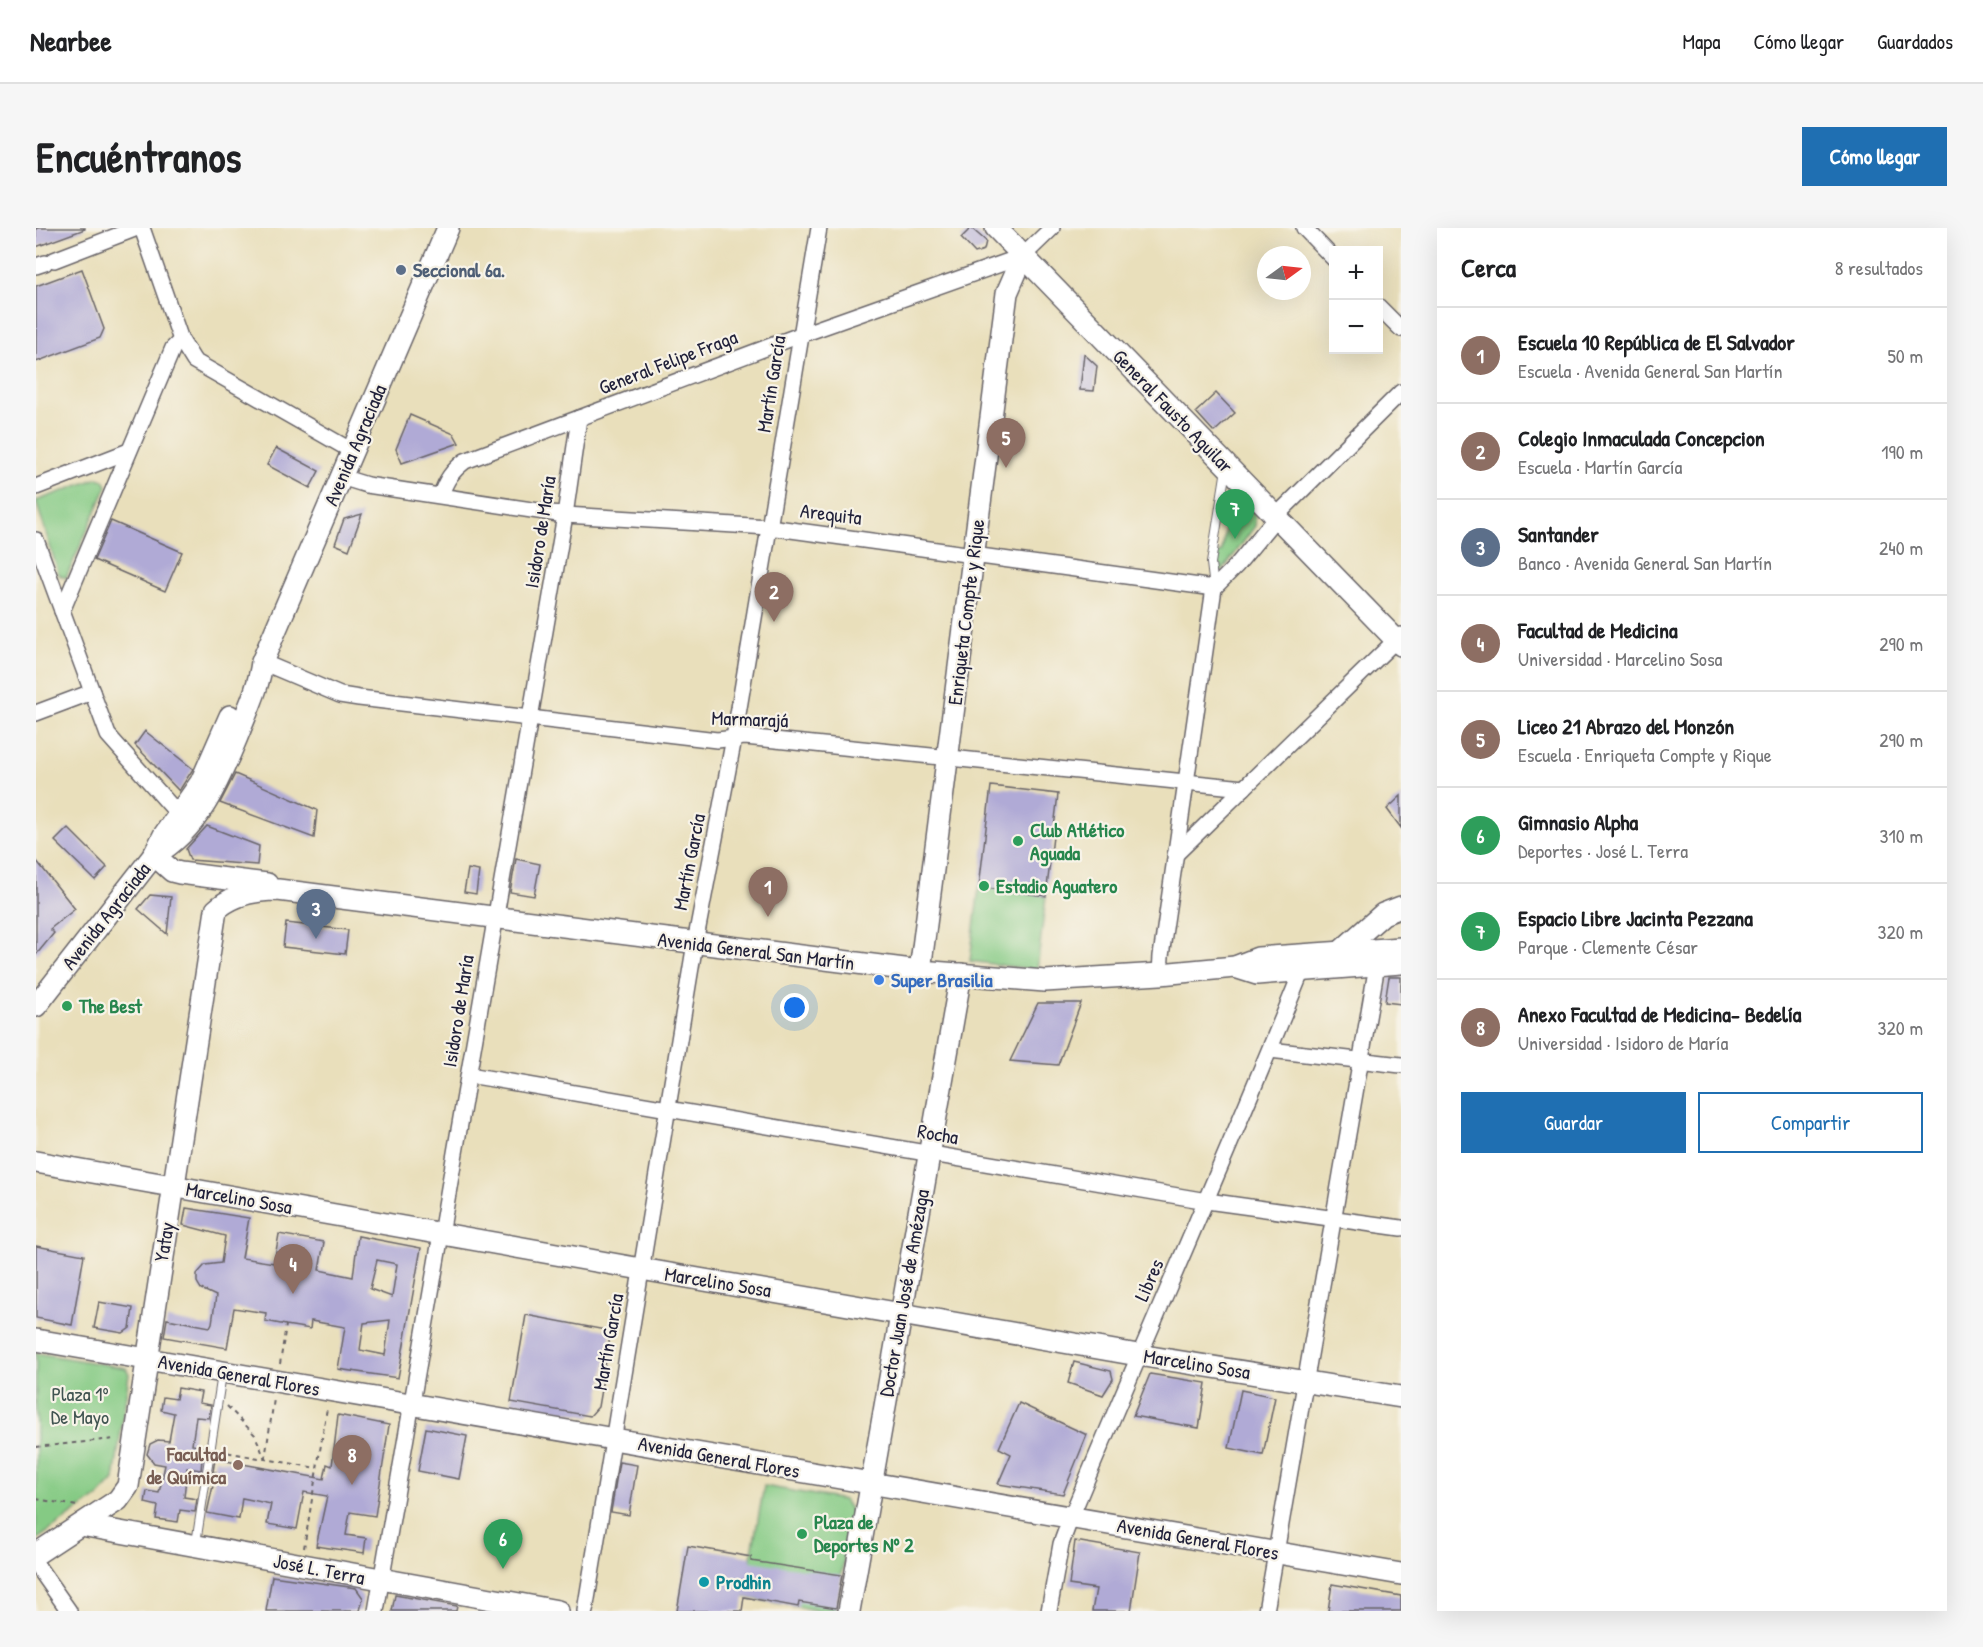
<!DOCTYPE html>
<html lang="es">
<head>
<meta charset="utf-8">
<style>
	body { margin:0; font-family:"Patrick Hand",sans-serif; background:#f6f6f6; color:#202124 }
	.controls { position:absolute; right:18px; top:18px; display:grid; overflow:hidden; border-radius:0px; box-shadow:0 6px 24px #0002 }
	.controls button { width:54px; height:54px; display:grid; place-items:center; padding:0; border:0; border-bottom:2px solid #e0e0e0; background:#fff; color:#202124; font:30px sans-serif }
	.compass { position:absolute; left:1221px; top:18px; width:54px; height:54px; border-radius:50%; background:#fff; box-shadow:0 6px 24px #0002; rotate:75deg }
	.you { position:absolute; left:759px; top:780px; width:21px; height:21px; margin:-15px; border:4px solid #fff; border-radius:50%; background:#1a73e8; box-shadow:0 0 0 9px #1a73e833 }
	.badge { display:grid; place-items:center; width:39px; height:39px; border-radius:50%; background:#1f6fb2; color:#fff; font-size:20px; font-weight:700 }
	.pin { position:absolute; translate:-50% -50px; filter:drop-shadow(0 2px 3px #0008) }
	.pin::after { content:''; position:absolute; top:32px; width:21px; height:18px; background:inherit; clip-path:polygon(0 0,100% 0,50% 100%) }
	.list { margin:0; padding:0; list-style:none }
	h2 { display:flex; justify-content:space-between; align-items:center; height:78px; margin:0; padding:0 24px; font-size:26px }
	h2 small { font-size:20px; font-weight:400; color:#757577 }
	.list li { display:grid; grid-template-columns:39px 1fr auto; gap:18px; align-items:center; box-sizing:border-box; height:96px; padding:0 24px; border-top:2px solid #e0e0e0 }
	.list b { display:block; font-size:22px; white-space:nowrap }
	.list p { margin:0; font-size:20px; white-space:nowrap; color:#757577 }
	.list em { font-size:20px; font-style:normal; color:#757577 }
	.actions { display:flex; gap:12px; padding:18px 24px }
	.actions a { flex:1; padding:14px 0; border:2px solid #1f6fb2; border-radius:0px; text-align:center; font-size:21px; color:#1f6fb2 }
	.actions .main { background:#1f6fb2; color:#fff }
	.map { position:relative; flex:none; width:1365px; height:1383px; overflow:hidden; border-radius:0px }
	header { display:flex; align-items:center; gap:36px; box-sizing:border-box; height:84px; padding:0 30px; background:#fff; border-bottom:2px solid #e0e0e0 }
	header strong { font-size:28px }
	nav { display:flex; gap:33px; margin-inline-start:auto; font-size:21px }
	.intro { display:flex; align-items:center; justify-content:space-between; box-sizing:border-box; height:144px; padding:0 36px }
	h1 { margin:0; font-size:42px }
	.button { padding:15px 27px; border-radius:0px; background:#1f6fb2; color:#fff; font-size:21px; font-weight:700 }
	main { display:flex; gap:36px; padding:0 36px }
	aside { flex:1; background:#fff; border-radius:0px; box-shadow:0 6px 24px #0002 }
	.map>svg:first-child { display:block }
	.green { fill:#85ca84; stroke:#547660; stroke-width:1.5 }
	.building { fill:#b0aad6; fill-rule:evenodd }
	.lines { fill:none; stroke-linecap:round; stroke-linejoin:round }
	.lane-casing { stroke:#686468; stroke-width:10 }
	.street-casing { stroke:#686468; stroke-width:18 }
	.secondary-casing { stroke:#686468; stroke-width:24 }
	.path { stroke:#686468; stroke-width:2; stroke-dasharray:4.5 4.5; stroke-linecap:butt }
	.lane { stroke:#fff; stroke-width:8 }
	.street { stroke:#fff; stroke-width:15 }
	.secondary { stroke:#fff; stroke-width:21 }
	.service-dot { fill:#5c6f8a; stroke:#f7f3e8; stroke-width:2 }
	.leisure-dot { fill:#2e9e5b; stroke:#f7f3e8; stroke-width:2 }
	.shop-dot { fill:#3f7fe0; stroke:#f7f3e8; stroke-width:2 }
	.education-dot { fill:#8d6e63; stroke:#f7f3e8; stroke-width:2 }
	.culture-dot { fill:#0f9aa8; stroke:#f7f3e8; stroke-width:2 }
	.labels { text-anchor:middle; stroke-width:4.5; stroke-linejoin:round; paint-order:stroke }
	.service-label { font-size:20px; font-weight:bold; fill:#4e5e75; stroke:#f7f3e8; text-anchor:start }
	.street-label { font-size:20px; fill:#22223b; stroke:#f7f3e8 }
	.leisure-label { font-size:20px; font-weight:bold; fill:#27864d; stroke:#f7f3e8; text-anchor:start }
	.shop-label { font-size:20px; font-weight:bold; fill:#366cbe; stroke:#f7f3e8; text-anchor:start }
	.park-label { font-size:20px; fill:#405451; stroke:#f7f3e8 }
	.education-label { font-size:20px; font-weight:bold; fill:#785e54; stroke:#f7f3e8; text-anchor:end }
	.culture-label { font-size:20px; font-weight:bold; fill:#0d838f; stroke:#f7f3e8; text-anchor:start }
</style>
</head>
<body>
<header>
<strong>Nearbee</strong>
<nav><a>Mapa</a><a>Cómo llegar</a><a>Guardados</a></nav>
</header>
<div class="intro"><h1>Encuéntranos</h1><a class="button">Cómo llegar</a></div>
<main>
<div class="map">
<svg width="1365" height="1383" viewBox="0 0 1365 1383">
	<rect width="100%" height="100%" fill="#f7f3e8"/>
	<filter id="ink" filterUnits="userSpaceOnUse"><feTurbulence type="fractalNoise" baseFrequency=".0167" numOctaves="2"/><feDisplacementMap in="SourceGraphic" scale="12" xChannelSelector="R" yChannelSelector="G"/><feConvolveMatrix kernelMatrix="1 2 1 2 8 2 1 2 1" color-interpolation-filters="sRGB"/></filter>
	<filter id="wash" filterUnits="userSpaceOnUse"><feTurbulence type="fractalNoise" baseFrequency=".008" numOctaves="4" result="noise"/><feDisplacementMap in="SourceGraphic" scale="24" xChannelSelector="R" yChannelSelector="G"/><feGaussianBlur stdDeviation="1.35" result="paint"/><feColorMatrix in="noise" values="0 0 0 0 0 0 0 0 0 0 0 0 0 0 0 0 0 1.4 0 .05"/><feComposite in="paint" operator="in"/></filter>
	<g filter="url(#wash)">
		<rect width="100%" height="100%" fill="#e9dfbb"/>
		<g class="green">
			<path d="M62,250L68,252L71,258L30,350L23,347L0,273Z"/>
			<path d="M1192,254C1204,265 1222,280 1219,298L1187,342L1181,346L1178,344V330L1186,323L1194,265L1189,259Z"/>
			<path d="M943,659L1010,668L1001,742L934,733Z"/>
			<path d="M0,1125L90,1140L93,1146L78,1252L63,1268L0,1312Z"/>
			<path d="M728,1258L808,1272L816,1284L799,1383H785L708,1369Z"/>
		</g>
		<g id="blocks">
			<g class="building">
				<path d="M0,0H49V1L0,19Z"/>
				<path d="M935,0L950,13L948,22L939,25L925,10Z"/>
				<path d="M46,41L68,101L64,110L0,134V58Z"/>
				<path d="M1048,126L1061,138L1058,163L1044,162Z"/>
				<path d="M1180,165L1199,185L1178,204L1160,184Z"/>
				<path d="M374,187L418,206L423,215L366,235L360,221Z"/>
				<path d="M240,220L283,243L274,260L231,237Z"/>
				<path d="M326,286L313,322L299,316L308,291Z"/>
				<path d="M75,293L146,324L129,363L58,332Z"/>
				<path d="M109,503L157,541L143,563L99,517Z"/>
				<path d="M199,546L281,582L278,610L184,575Z"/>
				<path d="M955,558L1022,566L1010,668L943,659Z"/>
				<path d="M1365,568V600L1351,581Z"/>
				<path d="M171,598L223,618L221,637L154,632L150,621Z"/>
				<path d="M32,600L71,639L59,652L19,613Z"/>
				<path d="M480,631L504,636L498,668L474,664Z"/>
				<path d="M0,632L39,681L14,701L18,705L0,727Z"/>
				<path d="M432,641L443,643L440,666L428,664Z"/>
				<path d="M114,667L135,669L131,706L102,681Z"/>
				<path d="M250,695L312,702L309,726L247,719Z"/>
				<path d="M1353,749H1365V776L1349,774Z"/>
				<path d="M1002,775H1045L1022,837L974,833Z"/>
				<path d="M150,980L213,990L206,1030L238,1035L243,1006L288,1014L283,1042L317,1049L322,1008L385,1020L362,1150L302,1141L309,1099L275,1093L274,1101L250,1097L229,1093L230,1085L198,1080L191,1120L128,1109L131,1091L174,1099L176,1095L180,1068L165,1061L161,1054V1046L169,1037L185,1035L189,1008L147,997ZM341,1032L361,1036L356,1069L334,1061ZM354,1092L349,1127L324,1122L328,1095Z"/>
				<path d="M0,1018L48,1027L36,1097L0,1090Z"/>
				<path d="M63,1074L97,1080L94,1100L87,1105L58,1100Z"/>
				<path d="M490,1087L575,1103L562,1179L554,1188L475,1174Z"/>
				<path d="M1038,1134L1075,1143L1077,1151L1067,1167L1032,1155Z"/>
				<path d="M1114,1146L1170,1155L1163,1200L1097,1188Z"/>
				<path d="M142,1160L165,1164L163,1175L175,1177L173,1190L160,1189L156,1217L167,1219L165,1242L151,1240L148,1269L161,1271L159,1284L144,1282L142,1294L120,1291L122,1278L109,1275L111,1263L123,1265L129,1237L118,1235L111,1226L114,1216L122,1212L133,1213L138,1185L125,1182L127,1169L140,1171Z"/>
				<path d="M1205,1162L1239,1169L1227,1227L1193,1220Z"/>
				<path d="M983,1175L1051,1207L1027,1266L962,1256L975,1226L963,1220Z"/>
				<path d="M302,1187L353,1197L339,1288L314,1284L310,1307L330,1310L328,1325L280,1318L291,1268L268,1264L261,1301L231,1296L235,1276L206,1270L203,1291L171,1285L180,1244H177L179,1231L288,1251L291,1236L296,1238Z"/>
				<path d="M390,1200L431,1208L423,1251L382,1243Z"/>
				<path d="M583,1234L601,1237L593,1287L575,1284Z"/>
				<path d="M1039,1313L1104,1324L1095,1383H1056L1060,1361L1033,1357Z"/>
				<path d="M652,1318L715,1329V1333L806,1347L800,1380L763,1374L762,1379L708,1369L706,1383H641Z"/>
				<path d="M236,1348L320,1360L327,1370L324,1383H230Z"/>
				<path d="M1296,1356L1365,1368V1383H1292Z"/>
				<path d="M359,1367L421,1378L420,1383H356Z"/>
			</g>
		</g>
	</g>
	<g filter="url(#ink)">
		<use href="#blocks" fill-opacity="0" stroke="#686468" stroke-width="1.5"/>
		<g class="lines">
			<g class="lane-casing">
				<g id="lane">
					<path d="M1178,360L1175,335L1190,241"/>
					<path d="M160,1315L186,1146"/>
				</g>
			</g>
			<g class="street-casing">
				<g id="street">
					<path d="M106,0L145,112L158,133L316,223"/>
					<path d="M1268,0L1298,31"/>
					<path d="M18,32L101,0"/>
					<path d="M0,38L9,35"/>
					<path d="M1342,78L1365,101"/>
					<path d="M305,249L331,257L529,287L733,299L1178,360"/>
					<path d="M0,259L93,223"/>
					<path d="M405,267C410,252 416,243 429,233L764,107L987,28L1016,0"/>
					<path d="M0,312L72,507L143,587"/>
					<path d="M26,383L137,120L145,112"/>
					<path d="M226,434L304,467L323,470L681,512L709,509L1208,560"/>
					<path d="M0,485L56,464"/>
					<path d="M1139,627L1365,407"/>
					<path d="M1124,746L1125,728L1178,360L1200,338L1247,281L1365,164"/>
					<path d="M1234,822L1365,837"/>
					<path d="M433,847L1171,973L1365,1000"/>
					<path d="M0,1336L33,1383"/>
					<path d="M340,1383L529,287L543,190"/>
					<path d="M549,1383L659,715L698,510L783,0"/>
					<path d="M1013,1383L1025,1316L1035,1289C1111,1106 1192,926 1266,742"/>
					<path d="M1230,1383L1341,737"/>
				</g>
			</g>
			<g class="secondary-casing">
				<g id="secondary">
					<path d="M960,0L1365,417"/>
					<path d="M118,627C164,601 183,552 203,504C212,481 223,459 226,434L412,0"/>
					<path d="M118,627L136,643L144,645L231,656"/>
					<path d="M1303,725L1347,686L1365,679"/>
					<path d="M1199,739L1221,746L1365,735"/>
					<path d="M884,743L971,65L987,28"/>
					<path d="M0,778L118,627L128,607L165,554L194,488"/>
					<path d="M0,934L605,1041L1102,1127L1365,1169"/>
					<path d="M0,1112L1365,1346"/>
					<path d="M45,1297L522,1383"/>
					<path d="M0,1326L82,1272L92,1258L180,682C197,666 219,662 242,662L884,743L1009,753L1124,746L1199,739L1222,730L1365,720"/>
					<path d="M813,1383L925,746"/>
				</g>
			</g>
			<g class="path">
				<path d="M244,1136L250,1097"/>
				<path d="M191,1178L219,1207L229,1231"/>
				<path d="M0,1219L78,1211"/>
				<path d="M183,1223L281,1240"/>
				<path d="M229,1231L238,1171"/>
				<path d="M0,1271L41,1278"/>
				<path d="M268,1320L291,1180"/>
			</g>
			<use href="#lane" class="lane"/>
			<use href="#street" class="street"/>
			<use href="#secondary" class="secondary"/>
		</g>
	</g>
	<circle class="service-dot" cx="365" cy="42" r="6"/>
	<g class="leisure-dot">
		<circle cx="982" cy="613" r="6"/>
		<circle cx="948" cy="658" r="6"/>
		<circle cx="31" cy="778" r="6"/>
		<circle cx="766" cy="1306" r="6"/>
	</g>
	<circle class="shop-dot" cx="843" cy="752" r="6"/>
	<circle class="education-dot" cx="202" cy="1237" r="6"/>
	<circle class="culture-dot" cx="668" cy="1354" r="6"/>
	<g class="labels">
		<g class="service-label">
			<text x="377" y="49">Seccional 6a.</text>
		</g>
		<g class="street-label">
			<text transform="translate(632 134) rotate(-21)" y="7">General Felipe Fraga</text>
			<text transform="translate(735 156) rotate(-81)" y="7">Martín García</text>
			<text transform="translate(1137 183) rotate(46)" y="7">General Fausto Aguilar</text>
			<text transform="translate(319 217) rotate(-67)" y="7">Avenida Agraciada</text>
			<text transform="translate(795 286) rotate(7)" y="7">Arequita</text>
			<text transform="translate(504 304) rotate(-81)" y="7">Isidoro de María</text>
			<text transform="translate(930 384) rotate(-83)" y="7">Enriqueta Compte y Rique</text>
			<text transform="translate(714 491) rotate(2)" y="7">Marmarajá</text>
			<text transform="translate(653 634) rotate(-79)" y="7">Martín García</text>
			<text transform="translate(70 688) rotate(-52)" y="7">Avenida Agraciada</text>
			<text transform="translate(720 723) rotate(7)" y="7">Avenida General San Martín</text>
			<text transform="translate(422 783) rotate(-81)" y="7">Isidoro de María</text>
			<text transform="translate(902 906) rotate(10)" y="7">Rocha</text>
			<text transform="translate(203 970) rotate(10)" y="7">Marcelino Sosa</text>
			<text transform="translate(128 1014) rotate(-81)" y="7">Yatay</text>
			<text transform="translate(1113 1052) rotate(-66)" y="7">Libres</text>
			<text transform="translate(682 1054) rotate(9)" y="7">Marcelino Sosa</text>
			<text transform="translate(868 1065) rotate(-80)" y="7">Doctor Juan José de Amézaga</text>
			<text transform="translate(572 1114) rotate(-80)" y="7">Martín García</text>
			<text transform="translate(1161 1136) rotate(9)" y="7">Marcelino Sosa</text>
			<text transform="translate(203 1147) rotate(10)" y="7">Avenida General Flores</text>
			<text transform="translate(683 1229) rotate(10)" y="7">Avenida General Flores</text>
			<text transform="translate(1162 1311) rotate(10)" y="7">Avenida General Flores</text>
			<text transform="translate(283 1341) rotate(11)" y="7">José L. Terra</text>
		</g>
		<g class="leisure-label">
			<text x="994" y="609">Club Atlético<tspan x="994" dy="23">Aguada</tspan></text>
			<text x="960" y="665">Estadio Aguatero</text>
			<text x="43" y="785">The Best</text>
			<text x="778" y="1301">Plaza de<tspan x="778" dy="23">Deportes Nº 2</tspan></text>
		</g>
		<g class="shop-label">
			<text x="855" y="759">Super Brasilia</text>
		</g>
		<g class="park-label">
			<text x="44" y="1173">Plaza 1º<tspan x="44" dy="23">De Mayo</tspan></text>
		</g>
		<g class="education-label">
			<text x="190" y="1233">Facultad<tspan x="190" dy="23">de Química</tspan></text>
		</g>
		<g class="culture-label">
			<text x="680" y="1361">Prodhin</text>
		</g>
	</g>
</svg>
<div class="controls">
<button>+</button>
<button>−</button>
</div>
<svg class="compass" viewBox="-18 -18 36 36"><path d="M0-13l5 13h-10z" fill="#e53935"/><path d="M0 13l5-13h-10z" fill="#757577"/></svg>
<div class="you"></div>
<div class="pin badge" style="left:732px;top:689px;background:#8d6e63">1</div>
<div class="pin badge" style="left:738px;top:394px;background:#8d6e63">2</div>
<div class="pin badge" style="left:280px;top:711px;background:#5c6f8a">3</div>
<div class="pin badge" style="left:257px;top:1066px;background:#8d6e63">4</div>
<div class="pin badge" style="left:970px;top:240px;background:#8d6e63">5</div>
<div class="pin badge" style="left:467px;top:1341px;background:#2e9e5b">6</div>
<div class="pin badge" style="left:1199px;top:311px;background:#2e9e5b">7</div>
<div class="pin badge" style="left:316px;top:1257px;background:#8d6e63">8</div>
</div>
<aside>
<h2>Cerca<small>8 resultados</small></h2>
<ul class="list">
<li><span class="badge" style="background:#8d6e63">1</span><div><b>Escuela 10 República de El Salvador</b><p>Escuela · Avenida General San Martín</p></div><em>50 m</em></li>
<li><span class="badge" style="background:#8d6e63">2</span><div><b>Colegio Inmaculada Concepcion</b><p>Escuela · Martín García</p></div><em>190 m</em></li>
<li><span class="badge" style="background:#5c6f8a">3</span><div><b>Santander</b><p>Banco · Avenida General San Martín</p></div><em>240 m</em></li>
<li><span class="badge" style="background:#8d6e63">4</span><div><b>Facultad de Medicina</b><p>Universidad · Marcelino Sosa</p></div><em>290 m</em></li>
<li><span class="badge" style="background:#8d6e63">5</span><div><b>Liceo 21 Abrazo del Monzón</b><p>Escuela · Enriqueta Compte y Rique</p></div><em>290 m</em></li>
<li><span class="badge" style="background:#2e9e5b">6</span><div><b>Gimnasio Alpha</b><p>Deportes · José L. Terra</p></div><em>310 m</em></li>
<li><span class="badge" style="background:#2e9e5b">7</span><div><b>Espacio Libre Jacinta Pezzana</b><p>Parque · Clemente César</p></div><em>320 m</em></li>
<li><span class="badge" style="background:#8d6e63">8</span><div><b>Anexo Facultad de Medicina- Bedelía</b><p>Universidad · Isidoro de María</p></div><em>320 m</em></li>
</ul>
<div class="actions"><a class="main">Guardar</a><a>Compartir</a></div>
</aside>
</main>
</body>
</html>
